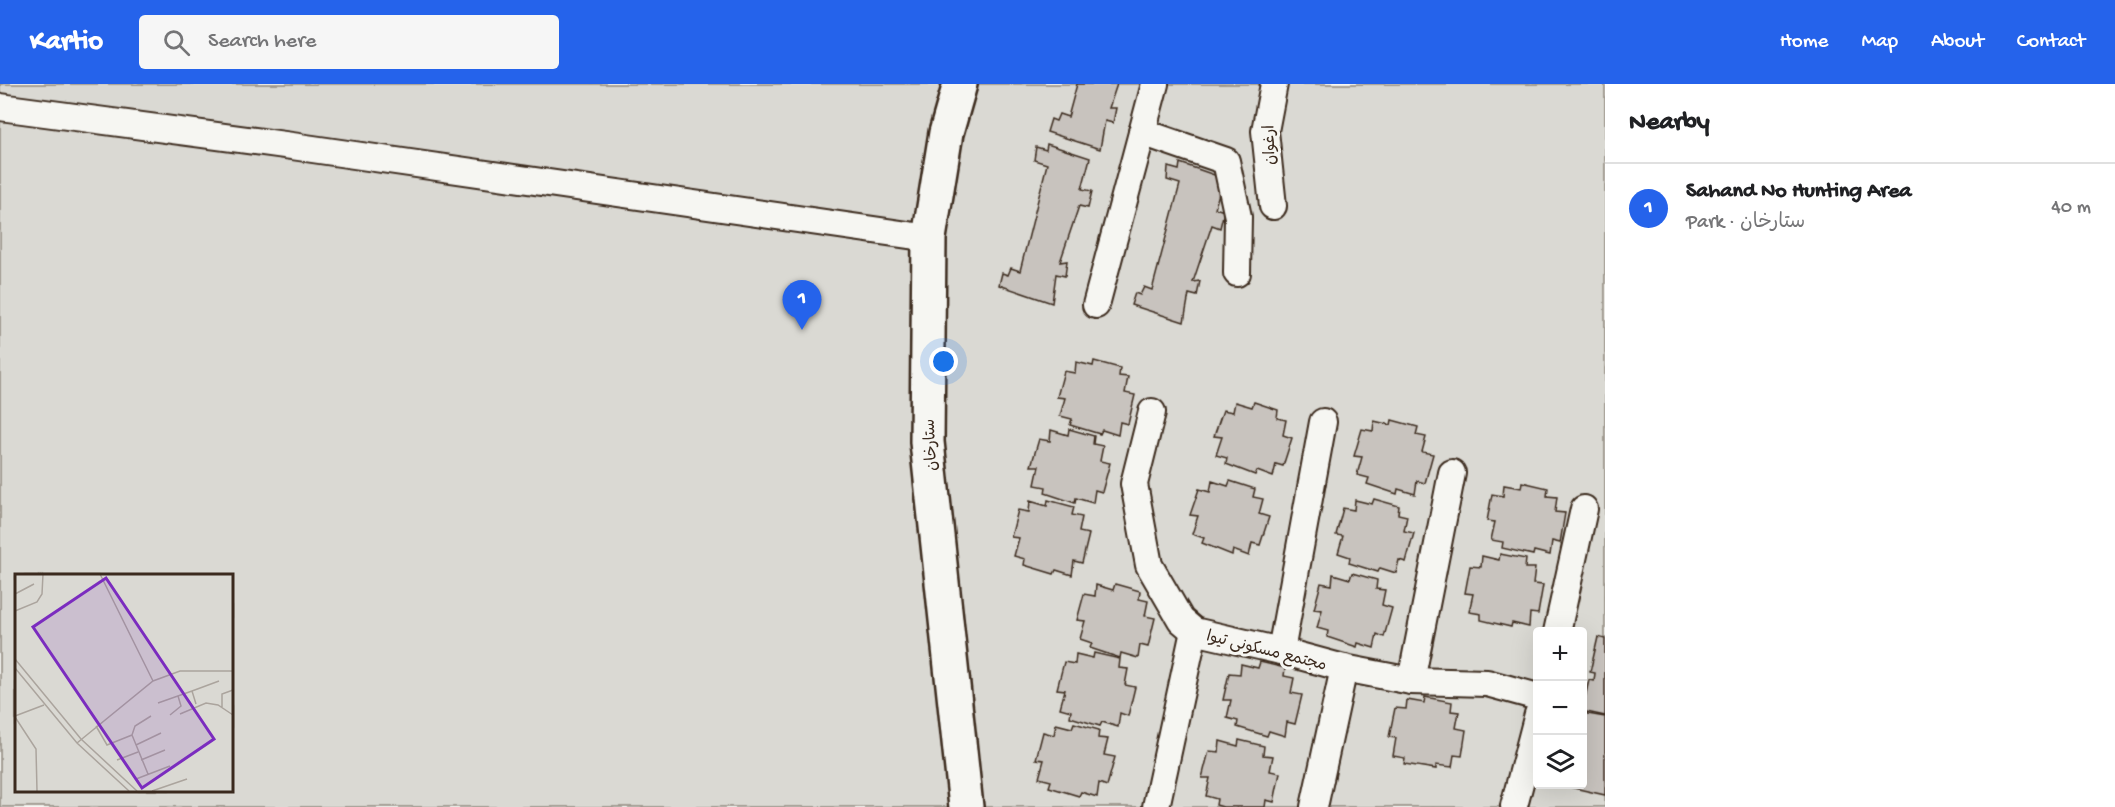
<!DOCTYPE html>
<html lang="en">
<head>
<meta charset="utf-8">
<style>
	body { margin:0; font-family:"Gochi Hand","Playpen Sans Arabic",sans-serif; background:#f6f6f6; color:#202124 }
	.controls { position:absolute; right:18px; bottom:18px; display:grid; overflow:hidden; border-radius:6px; box-shadow:0 6px 24px #0002 }
	.controls button { width:54px; height:54px; display:grid; place-items:center; padding:0; border:0; border-bottom:2px solid #e0e0e0; background:#fff; color:#202124; font:30px sans-serif }
	.you { position:absolute; left:944px; top:278px; width:21px; height:21px; margin:-15px; border:4px solid #fff; border-radius:50%; background:#1a73e8; box-shadow:0 0 0 9px #1a73e833 }
	.badge { display:grid; place-items:center; width:39px; height:39px; border-radius:50%; background:#2563eb; color:#fff; font-size:20px; font-weight:700 }
	.pin { position:absolute; translate:-50% -50px; filter:drop-shadow(0 2px 3px #0008) }
	.pin::after { content:''; position:absolute; top:32px; width:21px; height:18px; background:inherit; clip-path:polygon(0 0,100% 0,50% 100%) }
	.list { margin:0; padding:0; list-style:none }
	h2 { display:flex; justify-content:space-between; align-items:center; height:78px; margin:0; padding:0 24px; font-size:26px }
	h2 small { font-size:20px; font-weight:400; color:#757577 }
	.list li { display:grid; grid-template-columns:39px 1fr auto; gap:18px; align-items:center; box-sizing:border-box; height:90px; padding:0 24px; border-top:2px solid #e0e0e0 }
	.list b { display:block; font-size:22px; white-space:nowrap }
	.list p { margin:0; font-size:20px; white-space:nowrap; color:#757577 }
	.list em { font-size:20px; font-style:normal; color:#757577 }
	.icon { flex:none; width:33px; height:33px; fill:none; stroke:currentColor; stroke-width:2; stroke-linecap:round; stroke-linejoin:round }
	.map { position:relative; flex:none; width:1605px; height:723px; overflow:hidden }
	header { display:flex; align-items:center; gap:36px; box-sizing:border-box; height:84px; padding:0 30px; background:#2563eb; color:#fff }
	header strong { font-size:28px }
	nav { display:flex; gap:33px; margin-inline-start:auto; font-size:21px }
	.search { width:420px; height:54px; background:#f6f6f6; display:flex; align-items:center; gap:15px; box-sizing:border-box; padding:0 21px; border-radius:6px; color:#757577; font-size:22px }
	main { display:flex }
	aside { flex:1; background:#fff }
	.map>svg:first-child { display:block }
	.green { fill:#dad9d3; stroke:#8a8278; stroke-width:1.5; fill-rule:evenodd }
	.building { fill:#c8c3be; stroke:#3b2a1e; stroke-width:1.5 }
	.lines { fill:none; stroke-linecap:round; stroke-linejoin:round }
	.minor-casing { stroke:#3b2a1e; stroke-width:30 }
	.tertiary-casing { stroke:#3b2a1e; stroke-width:38 }
	.minor { stroke:#f6f6f2; stroke-width:26 }
	.tertiary { stroke:#f6f6f2; stroke-width:33 }
	.labels { text-anchor:middle; stroke-width:6; stroke-linejoin:round; paint-order:stroke }
	.street-label { font-size:16px; fill:#3b2a1e; stroke:#f6f6f2 }
	.inset-road { fill:none; stroke:#aba49d; stroke-width:1.5 }
	.view { fill:#7b2cbf; fill-opacity:0.15; stroke:#7b2cbf; stroke-width:3 }
	.inset-edge { fill:none; stroke:#3b2a1e; stroke-width:3 }
</style>
</head>
<body>
<header>
<strong>Kartio</strong>
<div class="search"><svg class="icon" aria-label="search" viewBox="0 0 24 24"><circle cx="10" cy="10" r="6"/><path d="M15 15l6 6"/></svg>Search here</div>
<nav><a>Home</a><a>Map</a><a>About</a><a>Contact</a></nav>
</header>
<main>
<div class="map">
<svg width="1605" height="723" viewBox="0 0 1605 723">
	<rect width="100%" height="100%" fill="#f6f6f2"/>
	<filter id="ink" filterUnits="userSpaceOnUse"><feTurbulence type="fractalNoise" baseFrequency=".0167" numOctaves="2"/><feDisplacementMap in="SourceGraphic" scale="12" xChannelSelector="R" yChannelSelector="G"/><feConvolveMatrix kernelMatrix="1 2 1 2 8 2 1 2 1" color-interpolation-filters="sRGB"/></filter>
	<g filter="url(#ink)">
		<path class="green" d="M0,0H1605V723H0ZM16,492H231V706H16ZM1538,548H1582V700H1538Z"/>
		<g class="building">
			<path d="M1077,0H1117L1109,24H1116L1113,39L1105,37L1100,65L1047,48L1051,35L1056,37L1059,30L1068,33Z"/>
			<path d="M1047,60L1090,74L1082,105L1092,107L1088,124L1079,122L1060,178L1067,177L1065,192L1056,190L1052,219L999,201L1002,189L1008,191L1011,184L1020,187L1047,80L1034,76L1036,63L1046,66Z"/>
			<path d="M1180,79L1223,94L1215,124L1224,127L1220,144L1212,141L1193,198L1200,197L1197,212L1189,210L1184,238L1131,221L1135,209L1140,211L1144,203L1152,206L1180,100L1167,96L1168,83L1179,86Z"/>
			<path d="M1094,277L1120,284L1119,292L1128,293L1125,309L1135,311L1128,340L1120,338L1118,351L1102,346L1100,350L1070,341L1072,335L1060,332L1065,314L1057,313L1064,287L1075,289L1076,278L1093,282Z"/>
			<path d="M1235,318L1252,323L1254,318L1278,326L1277,334L1286,336L1283,351L1292,354L1283,382L1276,380L1273,393L1257,387L1255,391L1226,380L1227,374L1216,371L1222,353L1214,352L1223,326L1233,328Z"/>
			<path d="M1392,336L1418,343L1416,351L1426,353L1422,368L1433,370L1425,399L1417,397L1415,410L1398,405L1397,410L1367,400L1369,394L1357,391L1362,373L1354,372L1362,345L1373,347L1374,337L1391,341Z"/>
			<path d="M1069,345L1094,352L1093,360L1103,362L1100,377L1110,379L1102,408L1095,406L1093,419L1076,414L1075,419L1045,409L1046,403L1035,401L1039,382H1031L1039,355L1050,357L1051,346L1068,351Z"/>
			<path d="M1212,397L1228,402L1230,397L1255,405L1253,413L1263,415L1259,430L1269,433L1260,461L1252,459L1249,472L1233,466L1232,471L1202,459L1204,454L1192,450L1198,432L1190,431L1199,405L1210,408Z"/>
			<path d="M1522,398L1548,404L1547,412L1557,413L1555,428L1565,429L1560,459L1552,457L1550,471L1534,467L1533,471L1502,464L1503,458L1491,456L1495,438L1487,437L1492,410L1503,412L1504,401L1521,404Z"/>
			<path d="M1374,415L1399,422L1398,430L1407,432L1404,447L1414,449L1406,478L1399,476L1396,489L1380,484L1378,488L1349,479L1350,473L1338,469L1343,452L1336,451L1343,424L1354,426L1355,416L1372,420Z"/>
			<path d="M1048,416L1074,423L1072,431L1082,433L1079,448L1089,450L1082,479L1074,477L1072,491L1056,486L1054,490L1024,481L1025,475L1014,472L1019,454L1011,453L1018,426L1029,428L1030,417L1047,422Z"/>
			<path d="M1500,470L1526,475L1525,484H1535L1533,500L1543,501L1538,530L1530,529L1529,543L1512,539L1511,543L1481,536V530L1469,528L1473,510L1465,509L1470,482L1481,483L1482,472L1499,476Z"/>
			<path d="M1352,489L1377,496L1376,505L1385,506L1382,521L1392,524L1384,553L1377,550L1374,564L1358,559L1357,563L1327,553L1328,547L1317,544L1322,526L1314,525L1321,499L1332,501L1333,490L1350,495Z"/>
			<path d="M1115,500L1140,507L1139,515L1148,517L1145,532L1155,534L1148,563L1140,561L1138,574L1121,569L1120,574L1090,564L1092,559L1080,555L1085,537L1077,536L1084,510L1095,512L1096,501L1113,506Z"/>
			<path d="M1598,553L1605,555V632L1582,627L1589,596L1594,597L1595,589L1590,588Z"/>
			<path d="M1094,569L1120,575L1119,584L1128,585L1125,601L1135,603L1128,632L1120,629L1118,643L1102,638L1100,642L1070,633L1071,627L1060,624L1065,606L1057,605L1064,578L1075,580L1076,570L1093,574Z"/>
			<path d="M1260,578L1285,584L1284,592L1294,594L1291,609L1302,611L1295,640L1287,638L1285,652L1269,647L1267,652L1237,643L1238,637L1227,634L1231,616H1223L1229,589L1240,590L1241,580L1258,584Z"/>
			<path d="M1425,613L1452,618L1451,627L1459,628L1456,644L1466,646L1462,672L1454,671L1452,683L1436,681V685L1404,680L1405,674L1393,672L1396,654L1389,653L1395,624L1406,625L1407,616L1424,619Z"/>
			<path d="M1582,629L1605,633V711L1565,702L1566,700H1582Z"/>
			<path d="M1074,639L1099,646L1098,654L1108,655L1104,671L1115,673L1107,702L1099,699L1097,713L1081,708L1079,712L1049,703L1051,697L1039,694L1044,676L1036,675L1043,648L1054,651L1056,640L1072,644Z"/>
			<path d="M1239,656L1264,662L1263,671L1273,672L1270,687L1280,689L1274,718L1266,716L1265,723H1223L1216,721L1217,715L1206,712L1210,694H1202L1209,667L1219,668L1220,657L1238,662Z"/>
		</g>
		<g class="lines">
			<g class="minor-casing">
				<g id="minor">
					<path d="M0,23L292,62L929,154"/>
					<path d="M1142,48L1226,77L1238,133L1237,189"/>
					<path d="M1273,122L1265,47L1274,0"/>
					<path d="M1096,221L1155,0"/>
					<path d="M1152,328L1134,400L1149,481L1181,536L1194,547L1281,567L1344,584L1411,597L1487,599L1538,613"/>
					<path d="M1557,548L1584,425"/>
					<path d="M1281,567L1323,338"/>
					<path d="M1411,597L1452,389"/>
					<path d="M1514,722L1538,630"/>
					<path d="M1156,723L1194,547"/>
					<path d="M1314,723L1344,584"/>
				</g>
			</g>
			<g class="tertiary-casing">
				<path id="tertiary" d="M960,0L946,49L929,154L927,358L966,723"/>
			</g>
			<use href="#minor" class="minor"/>
			<use href="#tertiary" class="tertiary"/>
		</g>
	</g>
	<g class="labels">
		<g class="street-label">
			<text transform="translate(1268 61) rotate(-92)" y="6">ارغوان</text>
			<text transform="translate(929 361) rotate(-93)" y="6">ستارخان</text>
			<text transform="translate(1267 565) rotate(14)" y="6">مجتمع مسکونی تیوا</text>
		</g>
	</g>
	<g transform="translate(15 490)">
		<rect width="218" height="218" fill="#f6f6f2"/>
		<path d="M0,0H217V217H0Z" fill="#dad9d3"/>
		<path class="inset-road" d="M85,0L138,107M0,20L19,10M0,37L22,28L27,20L28,0M0,85L66,165L122,217M0,94L62,169L114,217M143,129L177,117M181,130L177,117L204,107M207,133V120L218,116M165,140L191,129L203,131L218,141M155,141L166,132L163,122M0,142L29,131M0,143L21,175L22,217M81,152L92,171L117,161M62,169L138,107L165,97H218M121,171L146,159M102,186L123,178M126,186L150,176M133,200L117,161L120,152L136,142M121,205L155,192M137,217L172,205"/>
		<path class="view" d="M91,4L199,165L127,214L18,53Z"/>
		<rect width="218" height="218" class="inset-edge"/>
	</g>
</svg>
<div class="controls">
<button>+</button>
<button>−</button>
<button><svg class="icon" aria-label="layers" viewBox="0 0 24 24"><path d="M12 4l9 5-9 5-9-5zM3 14l9 5 9-5"/></svg></button>
</div>
<div class="you"></div>
<div class="pin badge" style="left:802px;top:246px">1</div>
</div>
<aside>
<h2>Nearby<small></small></h2>
<ul class="list">
<li><span class="badge">1</span><div><b>Sahand No Hunting Area</b><p>Park · ستارخان</p></div><em>40 m</em></li>
</ul>
</aside>
</main>
</body>
</html>
